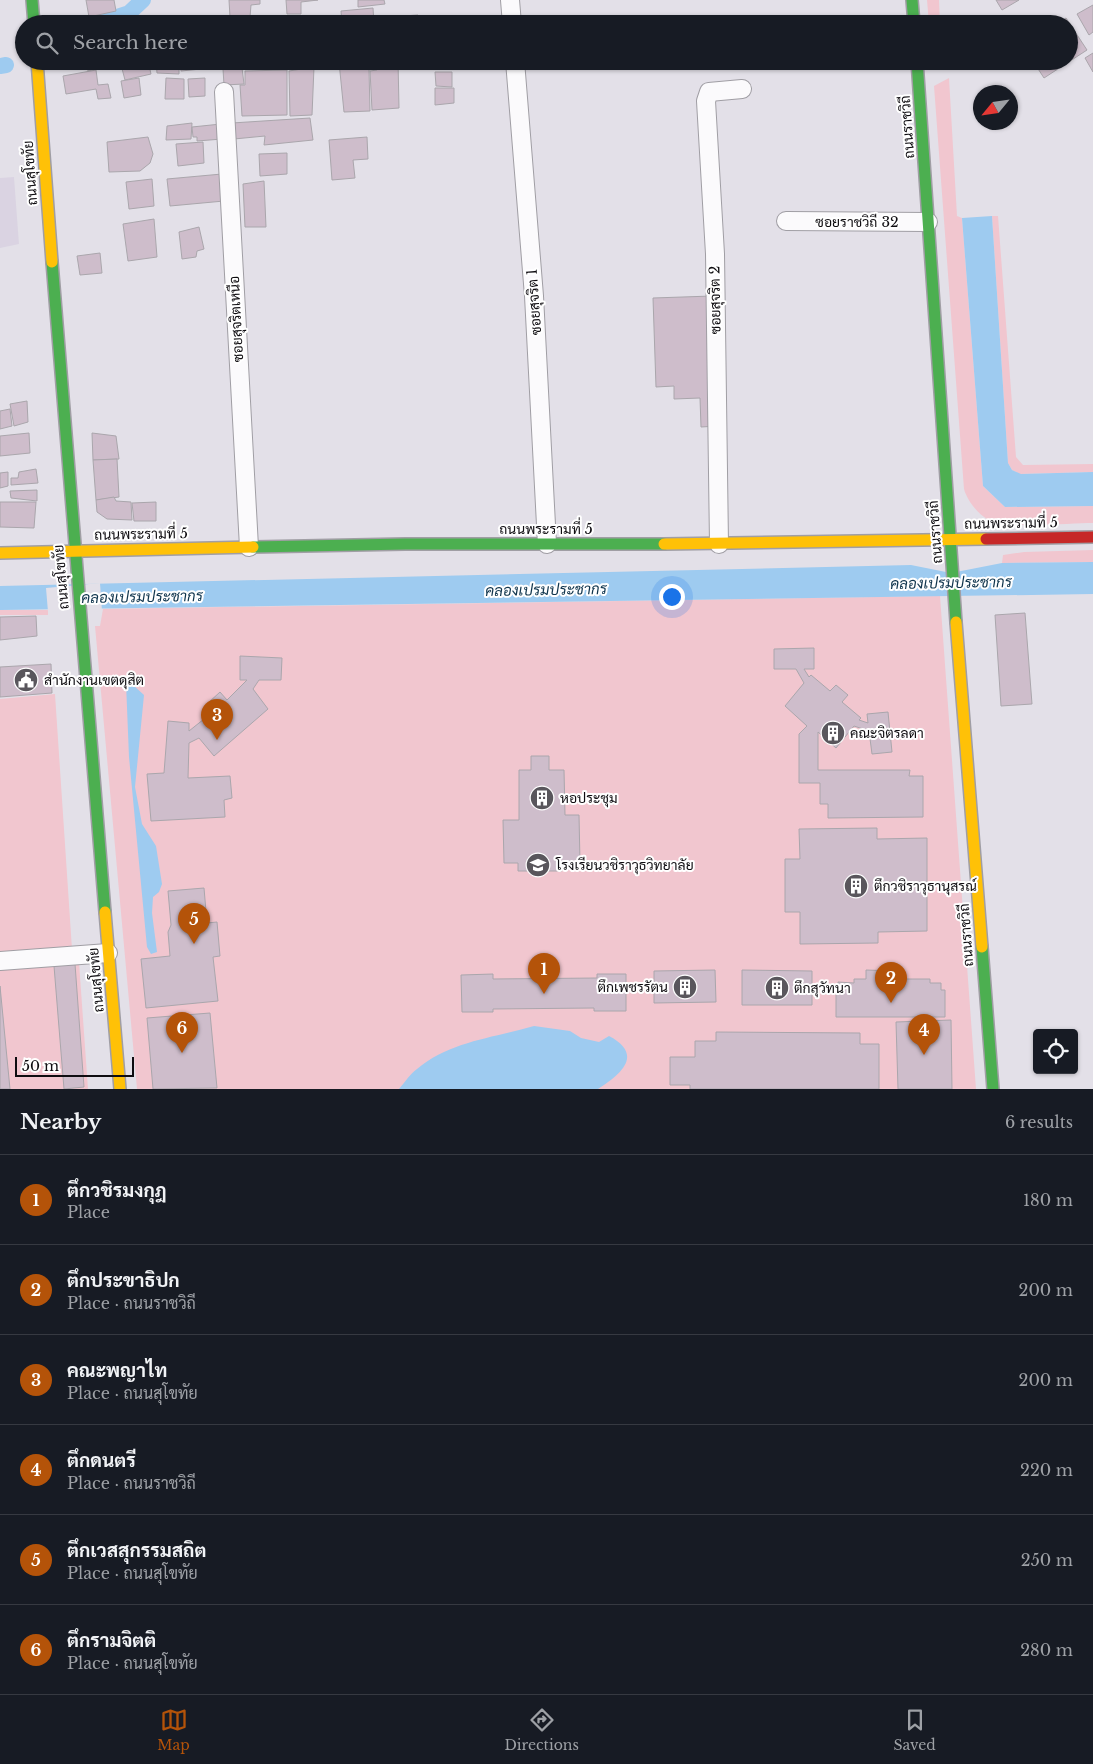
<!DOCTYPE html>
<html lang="en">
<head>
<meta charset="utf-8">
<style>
	body { margin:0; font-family:"Libre Baskerville",Sarabun,serif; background:#242831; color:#f1f3f6 }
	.controls { position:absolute; right:15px; bottom:15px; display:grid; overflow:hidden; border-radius:5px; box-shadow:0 1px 4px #0004 }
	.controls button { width:45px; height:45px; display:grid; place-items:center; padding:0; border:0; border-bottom:1px solid #363941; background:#171b24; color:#f1f3f6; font:25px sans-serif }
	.compass { position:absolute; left:973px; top:85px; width:45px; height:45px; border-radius:50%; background:#171b24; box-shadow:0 1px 4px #0004; rotate:241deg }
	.scale { position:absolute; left:15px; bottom:12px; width:119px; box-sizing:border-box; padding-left:5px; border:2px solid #0e0c10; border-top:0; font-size:14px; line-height:18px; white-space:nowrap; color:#0e0c10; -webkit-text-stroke:4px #fff; paint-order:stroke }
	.you { position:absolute; left:671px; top:596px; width:18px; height:18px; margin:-12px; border:4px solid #fff; border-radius:50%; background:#1a73e8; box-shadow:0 0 0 8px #1a73e833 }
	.badge { display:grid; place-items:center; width:32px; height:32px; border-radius:50%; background:#b45309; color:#fff; font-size:16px; font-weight:700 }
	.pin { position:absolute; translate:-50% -41px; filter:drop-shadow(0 1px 2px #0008) }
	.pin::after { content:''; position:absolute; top:26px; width:18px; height:15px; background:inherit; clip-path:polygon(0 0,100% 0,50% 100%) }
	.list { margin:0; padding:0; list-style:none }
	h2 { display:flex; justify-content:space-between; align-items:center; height:65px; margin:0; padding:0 20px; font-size:21px }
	h2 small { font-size:16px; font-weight:400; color:#9ea1a6 }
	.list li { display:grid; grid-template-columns:32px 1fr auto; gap:15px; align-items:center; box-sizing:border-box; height:90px; padding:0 20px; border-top:1px solid #363941 }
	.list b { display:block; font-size:19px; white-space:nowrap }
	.list p { margin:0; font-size:16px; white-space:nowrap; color:#9ea1a6 }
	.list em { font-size:16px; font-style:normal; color:#9ea1a6 }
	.icon { flex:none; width:28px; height:28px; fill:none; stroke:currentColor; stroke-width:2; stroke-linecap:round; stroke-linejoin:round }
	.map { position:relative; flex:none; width:1093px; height:1089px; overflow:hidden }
	.search { position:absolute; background:#171b24; box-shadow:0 1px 4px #0004; left:15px; right:15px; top:15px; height:55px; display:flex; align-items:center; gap:12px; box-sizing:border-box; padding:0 18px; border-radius:28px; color:#9ea1a6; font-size:19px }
	.sheet { height:605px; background:#171b24 }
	nav { display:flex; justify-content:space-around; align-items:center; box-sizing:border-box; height:70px; border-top:1px solid #363941; background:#171b24; font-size:14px; color:#9ea1a6 }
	nav a { display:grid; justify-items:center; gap:2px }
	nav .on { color:#b45309 }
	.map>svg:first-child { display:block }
	.built { fill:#dad3e2 }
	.green { fill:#f1c6cf }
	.water { fill:#9ecbf0 }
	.pier { fill:#e3e0e8 }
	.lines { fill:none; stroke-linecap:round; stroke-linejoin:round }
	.canal { stroke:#9ecbf0; stroke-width:16 }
	.building { fill:#cebdcb; stroke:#aaa6ac }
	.street-casing { stroke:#a09ea4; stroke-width:20 }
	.fast-casing { stroke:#a09ea4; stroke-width:14 }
	.slow-casing { stroke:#a09ea4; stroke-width:14 }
	.jam-casing { stroke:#a09ea4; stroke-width:14 }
	.street { stroke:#fbfafc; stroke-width:18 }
	.fast { stroke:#4caf50; stroke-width:11 }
	.slow { stroke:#ffc107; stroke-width:11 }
	.jam { stroke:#c62828; stroke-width:11 }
	.labels { text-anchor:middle; stroke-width:4; stroke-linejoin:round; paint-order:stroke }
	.street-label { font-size:14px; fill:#0e0c10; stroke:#fff }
	.poi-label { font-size:14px; fill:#0e0c10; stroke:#fff; text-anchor:start }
	.water-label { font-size:15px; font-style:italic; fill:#10354d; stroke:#fff }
</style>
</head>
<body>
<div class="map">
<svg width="1093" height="1089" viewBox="0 0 1093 1089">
	<rect width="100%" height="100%" fill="#e3e0e8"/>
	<path class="built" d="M14,177L19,244L0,248V178Z"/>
	<g class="green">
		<path d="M927,0H939L940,24H929Z"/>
		<path d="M949,78L957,216L962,218L983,486L1005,507L1093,506V523C1070,523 1006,529 987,519C977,513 967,500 964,489L934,86Z"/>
		<path d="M992,216H998L1016,457L1023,465L1093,464V472L1020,474L1012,470L1008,463Z"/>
		<path d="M1093,550V562L1002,563L1003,555L1024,552Z"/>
		<path d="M940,596L976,1089H137L95,626H100L103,609Z"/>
		<rect x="0" y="610" width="48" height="5"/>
		<path d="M55,694L72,949L0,954V699Z"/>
		<path d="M79,962L88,1089H0V966Z"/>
	</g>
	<g class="water">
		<path d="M992,216L1008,463L1012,470L1021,474L1093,472V506L1005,507L983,486L962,218Z"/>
		<path d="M1093,562V594L0,610V586L911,565L951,573L1002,563Z"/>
		<path d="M126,683L133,685L144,695L135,787L142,824L156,846L162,884L159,892L153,897L152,913L157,952L151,954L147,947L129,757Z"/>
		<path d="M534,1026L570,1031L581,1038L599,1042L609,1036C645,1055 620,1075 598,1089H399C405,1082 410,1074 417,1069C451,1041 494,1038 534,1026Z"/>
	</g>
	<path class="pier" d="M100,583L102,611L48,612L46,588Z"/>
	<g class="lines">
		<g class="canal">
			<path d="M95,24L129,13L143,0"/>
			<path d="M0,66L6,65"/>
		</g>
	</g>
	<g class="building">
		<path d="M86,0H114L116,11L89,17Z"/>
		<path d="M229,0H260V4L251,5L250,17H230Z"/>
		<path d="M286,0H318L301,2V14H287Z"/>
		<path d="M358,0H384L385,4L358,7Z"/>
		<path d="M996,0H1019L1002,10Z"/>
		<path d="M1093,5V32L1089,35L1077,14Z"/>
		<path d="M373,8L374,23L378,24H342L341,11Z"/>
		<path d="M418,15V24H387V17Z"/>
		<path d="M1066,18L1087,50L1044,78L1033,61H1069V24H1057Z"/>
		<path d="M171,19L174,24H143L142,21Z"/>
		<path d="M1093,53V72L1085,58Z"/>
		<path d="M86,61H109L111,66L88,71Z"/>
		<path d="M120,61H148L151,74L125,80Z"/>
		<path d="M156,61H179V74L157,73Z"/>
		<path d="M181,61H201V69L181,71Z"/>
		<path d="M344,61H371L373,69L369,70L370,111L344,112L339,62Z"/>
		<path d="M377,61H398L399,108L372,110L370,71L377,70Z"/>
		<path d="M314,67L312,115L290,116L289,71Z"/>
		<path d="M242,68L244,84L224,85L223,69Z"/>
		<path d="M96,70L98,85L108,84L111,98L98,99L96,89L66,94L63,76Z"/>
		<path d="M287,70V115L242,116L240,85H245V71Z"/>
		<path d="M435,72H452V87L436,86Z"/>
		<path d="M139,78L141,95L124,98L121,81Z"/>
		<path d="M166,78L184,79V99H165Z"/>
		<path d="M205,78V96L189,97L188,79Z"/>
		<path d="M435,88H454V103L435,105Z"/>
		<path d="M310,118L313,140L264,145L265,136L234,139L232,123Z"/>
		<path d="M192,123L191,139L166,140L167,126Z"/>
		<path d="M221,124L222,139L197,141V137H193L192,127Z"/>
		<path d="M148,137L153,154L150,163L140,171L109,172L107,142Z"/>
		<path d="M367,137L368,159L353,160L355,178L332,180L329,140Z"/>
		<path d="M203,142L204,163L178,166L176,144Z"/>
		<path d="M287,153V174L260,176L259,154Z"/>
		<path d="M222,174L224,201L170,206L167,179Z"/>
		<path d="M152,179L154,206L129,209L126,182Z"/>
		<path d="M264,181L266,227H245L243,184Z"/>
		<path d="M154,219L157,257L128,261L123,224Z"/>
		<path d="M199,227L204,249L197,251L196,257L182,259L179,232Z"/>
		<path d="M100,253L102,273L80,275L77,256Z"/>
		<path d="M712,296L717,426L701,427L700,398L674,399V386L656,387L653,298Z"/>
		<path d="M27,401L28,422L14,426L10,404Z"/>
		<path d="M10,409L12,426L0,429V411Z"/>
		<path d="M29,433L30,453L0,456V436Z"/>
		<path d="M92,433L116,436L119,459L93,460Z"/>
		<path d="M117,459L119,497L96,500L93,460Z"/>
		<path d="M36,469L38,483L11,485V478H18L19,472Z"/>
		<path d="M8,472V486L0,488V473Z"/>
		<path d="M37,490V501L11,498L10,491Z"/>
		<path d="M114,497L116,501L131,502L132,520L107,519L97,512L96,500Z"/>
		<path d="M0,502H36L34,528L0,527Z"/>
		<path d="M156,502V521H134L132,503Z"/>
		<path d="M1025,613L1032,704L1001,706L995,615Z"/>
		<path d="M36,616L37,636L0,640V617Z"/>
		<path d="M814,648V669H804L809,677L811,675L830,691L836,685L848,695L842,702L861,718L859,720L868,723L867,714L888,712L892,752L872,754L869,731L854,726L836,748L818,732V770H910L909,776H923V817L828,818V804H820V783H799V734L807,726L785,706L804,683L796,669H774V649Z"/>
		<path d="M240,656L282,658L281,680H259L253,689L268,709L214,756L199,738L189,743L188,778L230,776L232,798L224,800L225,817L151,821L147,774L164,773L168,721L189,723V731L214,711L208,703L220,692L227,700L247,680H240Z"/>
		<path d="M51,664L52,693L0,697V667Z"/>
		<path d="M531,756H549V770H564L565,815H579L580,863H562V871H518V863H504L503,820H519V770H531Z"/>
		<path d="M877,828V839L927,838V931L878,932V943L800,944V912H785V859H800L799,829Z"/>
		<path d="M204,888L207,923L217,922L220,956L213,957L218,1001L146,1008L141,959L170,956L168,932L171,925L168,891Z"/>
		<path d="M75,964L84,1087L64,1089L54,966Z"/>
		<path d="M715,970L716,1002L654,1003V971Z"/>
		<path d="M742,970L812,971V1005H742Z"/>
		<path d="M866,970L894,971V979H930V983H941V990H945V1017H836V989H838V982L854,983V979H866Z"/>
		<path d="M493,974V979L597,978V974H626V1011H594V1008L493,1009V1012H462L461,975Z"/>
		<path d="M0,986L10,1089H0Z"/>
		<path d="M210,1013L217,1088L153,1089L147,1018Z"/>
		<path d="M951,1020L952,1089H898L896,1022Z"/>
		<path d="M716,1032L860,1033V1044H879V1089H690V1085H670V1057H695V1041H716Z"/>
	</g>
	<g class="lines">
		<g class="street-casing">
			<g id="street">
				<path d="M510,0L512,24"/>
				<path d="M515,61L534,296L547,544"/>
				<path d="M224,92L249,547"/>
				<path d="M786,221L928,222"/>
				<path d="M719,544L715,254L706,101L709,92L742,89"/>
				<path d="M0,961L108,953"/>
			</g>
		</g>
		<g class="fast-casing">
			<g id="fast">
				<path d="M32,0L34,24"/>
				<path d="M912,0L914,24"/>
				<path d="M917,61L956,622"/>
				<path d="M52,262L105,912"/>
				<path d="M253,547L405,544H664"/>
				<path d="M982,947L993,1089"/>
			</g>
		</g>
		<g class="slow-casing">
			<g id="slow">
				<path d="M37,61L52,262"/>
				<path d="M664,544L986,539"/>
				<path d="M0,553L253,547"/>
				<path d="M956,622L982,947"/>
				<path d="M105,912L120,1089"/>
			</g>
		</g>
		<g class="jam-casing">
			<path id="jam" d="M986,539L1093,537"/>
		</g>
		<use href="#street" class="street"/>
		<use href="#fast" class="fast"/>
		<use href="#slow" class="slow"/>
		<use href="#jam" class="jam"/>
	</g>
	<defs>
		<g id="civic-disc" transform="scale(1.25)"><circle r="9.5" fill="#59565c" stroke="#fff"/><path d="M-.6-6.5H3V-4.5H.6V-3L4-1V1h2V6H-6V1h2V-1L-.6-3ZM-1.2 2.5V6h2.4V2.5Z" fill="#fff"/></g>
		<g id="building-disc" transform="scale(1.25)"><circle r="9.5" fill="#59565c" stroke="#fff"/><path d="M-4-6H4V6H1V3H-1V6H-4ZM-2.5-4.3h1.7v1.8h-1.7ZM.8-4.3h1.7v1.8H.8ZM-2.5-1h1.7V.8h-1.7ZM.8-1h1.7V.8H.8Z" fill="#fff"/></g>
		<g id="school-disc" transform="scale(1.25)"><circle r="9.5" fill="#59565c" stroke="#fff"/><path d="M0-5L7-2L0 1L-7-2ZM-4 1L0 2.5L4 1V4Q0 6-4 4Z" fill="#fff"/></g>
	</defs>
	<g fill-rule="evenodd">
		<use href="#civic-disc" x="26" y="680"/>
		<use href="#building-disc" x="833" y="733"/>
		<use href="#building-disc" x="542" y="798"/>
		<use href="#school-disc" x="538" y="865"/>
		<use href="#building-disc" x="856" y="886"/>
		<use href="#building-disc" x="685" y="987"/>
		<use href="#building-disc" x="777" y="988"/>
	</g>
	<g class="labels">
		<g class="street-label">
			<text transform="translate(907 127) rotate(-94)" y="5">ถนนราชวิถี</text>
			<text transform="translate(30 173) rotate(-94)" y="5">ถนนสุโขทัย</text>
			<text x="857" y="227">ซอยราชวิถี 32</text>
			<text transform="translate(715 300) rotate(-91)" y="5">ซอยสุจริต 2</text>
			<text transform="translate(534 302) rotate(-94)" y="5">ซอยสุจริต 1</text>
			<text transform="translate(236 319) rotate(-93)" y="5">ซอยสุจริตเหนือ</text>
			<text transform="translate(1011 523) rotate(-1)" y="5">ถนนพระรามที่ 5</text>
			<text x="546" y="534">ถนนพระรามที่ 5</text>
			<text transform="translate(935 532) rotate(-94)" y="5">ถนนราชวิถี</text>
			<text transform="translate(141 534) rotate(-1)" y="5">ถนนพระรามที่ 5</text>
			<text transform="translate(61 577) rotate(-95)" y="5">ถนนสุโขทัย</text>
			<text transform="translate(966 935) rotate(-94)" y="5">ถนนราชวิถี</text>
			<text transform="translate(96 980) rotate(-95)" y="5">ถนนสุโขทัย</text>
		</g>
		<g class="poi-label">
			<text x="44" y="685">สำนักงานเขตดุสิต</text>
			<text x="850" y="738">คณะจิตรลดา</text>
			<text x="560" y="803">หอประชุม</text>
			<text x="556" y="870">โรงเรียนวชิราวุธวิทยาลัย</text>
			<text x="874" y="891">ตึกวชิราวุธานุสรณ์</text>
			<text x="668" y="992" text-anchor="end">ตึกเพชรรัตน</text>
			<text x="794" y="993">ตึกสุวัทนา</text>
		</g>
		<g class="water-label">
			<text transform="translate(951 583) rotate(-1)" y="5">คลองเปรมประชากร</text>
			<text transform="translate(546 590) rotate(-1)" y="5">คลองเปรมประชากร</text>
			<text transform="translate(142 597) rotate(-1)" y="5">คลองเปรมประชากร</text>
		</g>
	</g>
</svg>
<div class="controls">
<button><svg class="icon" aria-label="locate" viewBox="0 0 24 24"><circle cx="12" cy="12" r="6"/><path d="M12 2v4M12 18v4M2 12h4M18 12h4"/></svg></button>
</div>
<svg class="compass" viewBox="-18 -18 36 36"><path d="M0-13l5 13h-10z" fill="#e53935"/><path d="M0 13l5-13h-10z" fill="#9ea1a6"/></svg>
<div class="scale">50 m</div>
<div class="you"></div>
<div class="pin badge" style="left:544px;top:994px">1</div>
<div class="pin badge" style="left:891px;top:1003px">2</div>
<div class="pin badge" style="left:217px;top:740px">3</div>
<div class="pin badge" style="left:924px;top:1055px">4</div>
<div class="pin badge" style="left:194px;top:944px">5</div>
<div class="pin badge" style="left:182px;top:1053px">6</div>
<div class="search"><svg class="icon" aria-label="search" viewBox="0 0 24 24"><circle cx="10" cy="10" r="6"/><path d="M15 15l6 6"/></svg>Search here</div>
</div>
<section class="sheet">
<h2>Nearby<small>6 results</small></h2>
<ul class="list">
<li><span class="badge">1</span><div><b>ตึกวชิรมงกุฎ</b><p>Place</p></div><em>180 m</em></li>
<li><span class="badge">2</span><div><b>ตึกประขาธิปก</b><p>Place · ถนนราชวิถี</p></div><em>200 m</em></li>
<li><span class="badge">3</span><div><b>คณะพญาไท</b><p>Place · ถนนสุโขทัย</p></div><em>200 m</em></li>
<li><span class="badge">4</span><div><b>ตึกดนตรี</b><p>Place · ถนนราชวิถี</p></div><em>220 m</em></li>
<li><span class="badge">5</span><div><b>ตึกเวสสุกรรมสถิต</b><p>Place · ถนนสุโขทัย</p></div><em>250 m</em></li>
<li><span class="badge">6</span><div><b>ตึกรามจิตติ</b><p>Place · ถนนสุโขทัย</p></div><em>280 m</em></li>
</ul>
</section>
<nav>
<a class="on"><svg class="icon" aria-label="map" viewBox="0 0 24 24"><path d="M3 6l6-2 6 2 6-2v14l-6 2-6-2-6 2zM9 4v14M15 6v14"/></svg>Map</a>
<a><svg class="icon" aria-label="directions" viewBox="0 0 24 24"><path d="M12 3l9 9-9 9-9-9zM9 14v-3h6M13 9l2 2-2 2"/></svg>Directions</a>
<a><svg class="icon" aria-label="saved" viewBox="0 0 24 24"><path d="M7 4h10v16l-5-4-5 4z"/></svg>Saved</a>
</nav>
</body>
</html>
